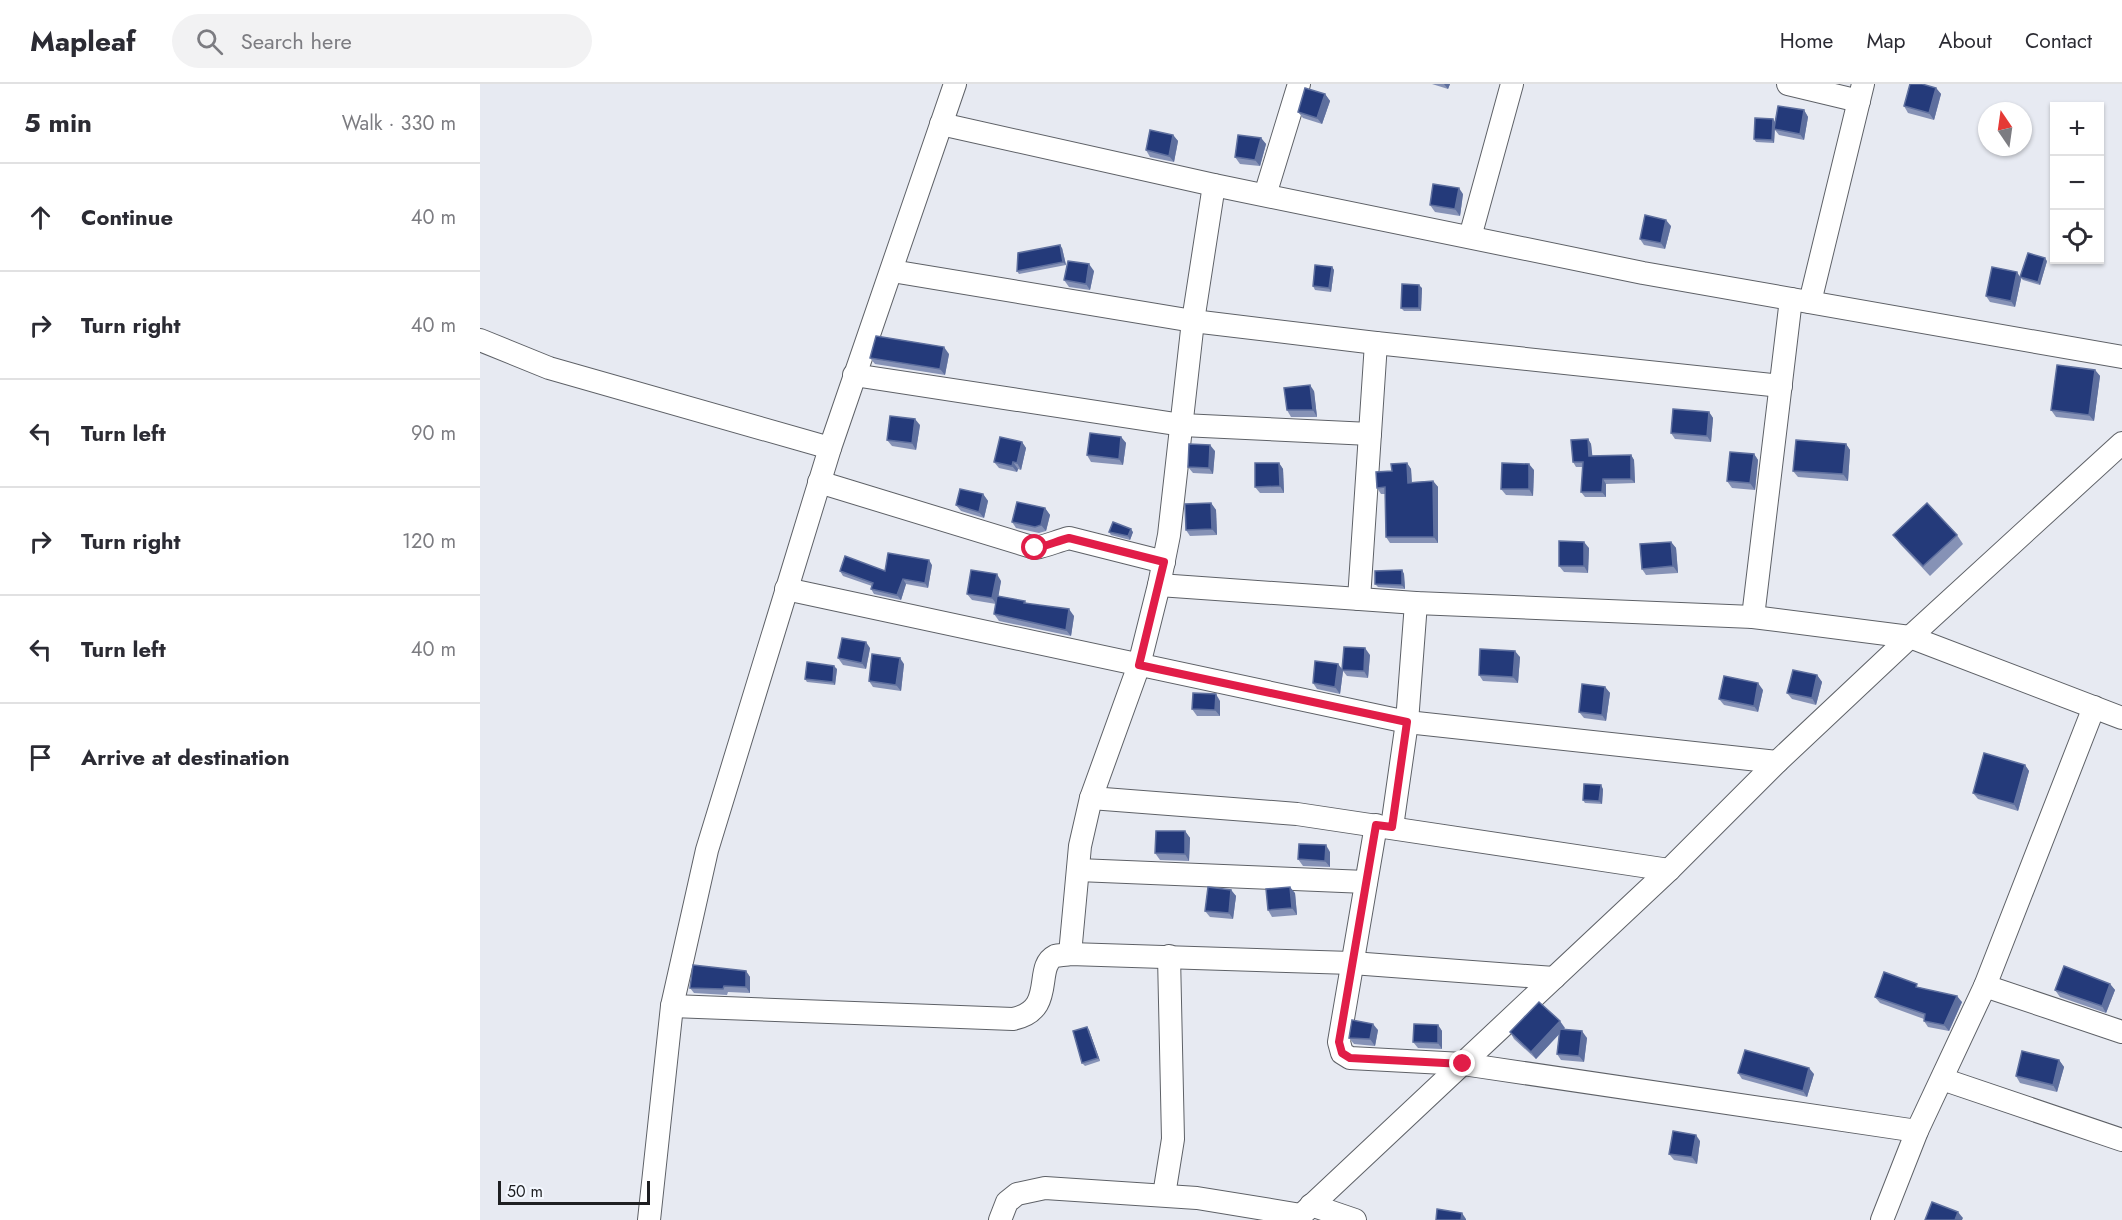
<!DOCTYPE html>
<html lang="en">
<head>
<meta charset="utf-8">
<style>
	body { margin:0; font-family:Jost,sans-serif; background:#f2f2f3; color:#2b2b33 }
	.controls { position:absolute; right:18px; top:18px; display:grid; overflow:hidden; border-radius:0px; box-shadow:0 2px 4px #0004 }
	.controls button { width:54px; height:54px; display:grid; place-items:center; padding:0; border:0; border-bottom:2px solid #e1e1e2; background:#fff; color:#2b2b33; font:30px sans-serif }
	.compass { position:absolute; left:1498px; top:18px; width:54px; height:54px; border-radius:50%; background:#fff; box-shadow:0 2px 4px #0004; rotate:347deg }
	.scale { position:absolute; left:18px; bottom:15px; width:152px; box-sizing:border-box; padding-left:6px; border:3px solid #1e1f22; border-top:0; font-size:16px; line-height:21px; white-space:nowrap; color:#1e1f22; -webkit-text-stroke:4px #f4f8ff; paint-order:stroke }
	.stop { position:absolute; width:18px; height:18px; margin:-14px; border:4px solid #e11d48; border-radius:50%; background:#fff }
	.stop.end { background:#e11d48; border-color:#fff; box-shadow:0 2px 6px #0008 }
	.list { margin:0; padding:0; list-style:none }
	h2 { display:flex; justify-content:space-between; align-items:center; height:78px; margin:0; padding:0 24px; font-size:26px }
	h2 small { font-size:20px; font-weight:400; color:#7c7c81 }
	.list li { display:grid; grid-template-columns:39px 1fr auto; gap:18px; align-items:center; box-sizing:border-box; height:108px; padding:0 24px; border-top:2px solid #e1e1e2 }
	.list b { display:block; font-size:22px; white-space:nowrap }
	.list em { font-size:20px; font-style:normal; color:#7c7c81 }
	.icon { flex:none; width:33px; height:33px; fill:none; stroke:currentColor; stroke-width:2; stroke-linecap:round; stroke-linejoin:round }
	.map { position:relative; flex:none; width:1642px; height:1136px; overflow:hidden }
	header { display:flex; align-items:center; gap:36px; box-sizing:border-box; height:84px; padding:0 30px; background:#fff; border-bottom:2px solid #e1e1e2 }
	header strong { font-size:28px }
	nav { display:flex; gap:33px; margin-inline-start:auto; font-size:21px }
	.search { width:420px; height:54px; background:#f2f2f3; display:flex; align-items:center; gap:15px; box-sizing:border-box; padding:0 21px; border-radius:33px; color:#7c7c81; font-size:22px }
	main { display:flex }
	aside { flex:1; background:#fff }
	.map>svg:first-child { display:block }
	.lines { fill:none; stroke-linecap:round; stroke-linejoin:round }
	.minor-casing { stroke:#5e6167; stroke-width:24 }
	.minor { stroke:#fff; stroke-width:22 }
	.wall { fill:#8692b6 }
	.shaded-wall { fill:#5e6f9e }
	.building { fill:#243a7a; stroke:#5e6f9e; stroke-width:1.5 }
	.route { stroke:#e11d48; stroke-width:8 }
</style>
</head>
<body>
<header>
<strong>Mapleaf</strong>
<div class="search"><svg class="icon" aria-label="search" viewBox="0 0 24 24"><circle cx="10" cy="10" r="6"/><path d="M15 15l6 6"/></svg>Search here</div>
<nav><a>Home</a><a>Map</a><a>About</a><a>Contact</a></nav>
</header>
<main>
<aside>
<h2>5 min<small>Walk · 330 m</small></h2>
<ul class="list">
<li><svg class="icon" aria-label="ahead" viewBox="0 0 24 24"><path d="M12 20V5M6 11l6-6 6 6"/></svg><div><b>Continue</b></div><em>40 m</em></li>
<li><svg class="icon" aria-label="right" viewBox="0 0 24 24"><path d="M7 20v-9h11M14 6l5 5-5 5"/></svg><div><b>Turn right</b></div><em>40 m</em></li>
<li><svg class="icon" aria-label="left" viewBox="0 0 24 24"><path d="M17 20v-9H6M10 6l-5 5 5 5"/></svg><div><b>Turn left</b></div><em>90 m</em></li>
<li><svg class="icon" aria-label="right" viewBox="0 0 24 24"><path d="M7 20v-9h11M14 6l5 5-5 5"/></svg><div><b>Turn right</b></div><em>120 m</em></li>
<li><svg class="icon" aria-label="left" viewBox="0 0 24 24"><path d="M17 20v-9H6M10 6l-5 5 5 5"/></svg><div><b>Turn left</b></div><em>40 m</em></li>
<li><svg class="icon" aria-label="arrive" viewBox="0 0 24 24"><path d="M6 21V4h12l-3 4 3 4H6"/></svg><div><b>Arrive at destination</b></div></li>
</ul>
</aside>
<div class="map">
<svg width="1642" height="1136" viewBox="0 0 1642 1136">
	<rect width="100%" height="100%" fill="#e7eaf2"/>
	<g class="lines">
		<g class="minor-casing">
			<g id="minor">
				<path d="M1308,0L1379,17"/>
				<path d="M461,40L734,101L1163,189L1642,273"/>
				<path d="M785,111L819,0"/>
				<path d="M990,153L1032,0"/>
				<path d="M412,187L713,237L896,259L1301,302"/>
				<path d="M1330,218L1383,0"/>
				<path d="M0,256L69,284L350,364"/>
				<path d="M374,291L702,341L890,350"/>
				<path d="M339,398L555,464C567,462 577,457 589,454L684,478"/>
				<path d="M679,501L936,519L1273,533L1430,553L1642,634"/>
				<path d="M306,505L927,638L1297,678"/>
				<path d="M879,515L896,259"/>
				<path d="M1273,533L1311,215"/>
				<path d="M611,714L817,730L1189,786"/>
				<path d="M896,741L859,958L862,969L870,974L983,980L1437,1047"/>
				<path d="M912,743L927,638L936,519"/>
				<path d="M598,786L886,798"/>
				<path d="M590,870L600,762L611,714L659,581L679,501L689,451L713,237L734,101"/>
				<path d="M1505,902L1642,948"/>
				<path d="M192,922L533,935C577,926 553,883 575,872C579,871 586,871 590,870L872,879L1074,894"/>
				<path d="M1462,995L1642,1056"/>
				<path d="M684,1111L693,1055L689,872"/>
				<path d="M831,1121L875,1136"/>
				<path d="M169,1136L192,922L227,766L350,364L475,0"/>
				<path d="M520,1136L527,1118L537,1110L565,1104L717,1114L821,1131"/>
				<path d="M816,1136L1189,786L1297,678L1430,553L1642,359"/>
				<path d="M1402,1136L1437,1047L1505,902L1614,623"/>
			</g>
		</g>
		<use href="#minor" class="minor"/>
	</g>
	<g class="wall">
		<path d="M952,0H970L968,5Z"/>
		<path d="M1456,4L1461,10L1454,36L1428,29L1424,22Z"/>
		<path d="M845,10L850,17L842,40L823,34L818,28Z"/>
		<path d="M1324,26L1328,33L1324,56L1299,51L1295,46L1294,59L1276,58L1274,55L1295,38V42Z"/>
		<path d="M693,51L698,57L694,78L670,73L666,66Z"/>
		<path d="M781,54L786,60L780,82L760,80L755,73Z"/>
		<path d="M983,110L980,132L955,128L950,121Z"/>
		<path d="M1191,142L1185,165L1164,161L1160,155Z"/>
		<path d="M582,164L586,181L539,190L537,187Z"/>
		<path d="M1567,177L1560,201L1543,196L1540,193Z"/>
		<path d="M852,183L854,186L851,208L835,206L833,202Z"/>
		<path d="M614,187L610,206L589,203L584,196Z"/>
		<path d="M1537,188L1541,195L1535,223L1510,218L1506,212Z"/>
		<path d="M942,204L941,227H924L921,224Z"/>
		<path d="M469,270L465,291L395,280L390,274Z"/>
		<path d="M1615,286L1620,292L1614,337L1576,333L1571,326Z"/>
		<path d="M834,307L837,333H811L807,326Z"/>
		<path d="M1229,328L1233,334L1231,358L1195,355L1191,349Z"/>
		<path d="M440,341L436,366L412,362L407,356Z"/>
		<path d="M641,353L646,359L643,381L611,378L607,371Z"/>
		<path d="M1108,355L1111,360L1112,372L1151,371L1154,376L1155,399L1126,400V413H1105L1101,408L1103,383H1096L1093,378Z"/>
		<path d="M542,358L546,364L541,386L538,385L537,388L519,384L514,378Z"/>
		<path d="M1366,360L1370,366L1368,397L1318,393L1313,387Z"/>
		<path d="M735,367L733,390L713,389L708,383Z"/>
		<path d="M1274,370L1278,376L1275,406L1252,404L1247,397Z"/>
		<path d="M799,379L803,385L804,409H780L775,403Z"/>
		<path d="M927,379L931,385L932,398L953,397L958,403V459H910L906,453L905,410H901L897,404L912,387Z"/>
		<path d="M1054,386L1053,412L1026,411L1021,405Z"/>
		<path d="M503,410L508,417L504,434L481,427L476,421Z"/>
		<path d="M731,419L736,426L737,451L710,452L706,446Z"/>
		<path d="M565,424L570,431L566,447L559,449L536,444L532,438Z"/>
		<path d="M629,448H653L650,456L631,451Z"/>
		<path d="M1413,451H1477L1483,460L1450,492L1420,460Z"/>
		<path d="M1191,458L1196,464L1198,489L1166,491L1162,485Z"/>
		<path d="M1109,464L1108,489L1084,488L1079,482Z"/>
		<path d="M452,481L448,504L426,500L421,516L394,510L391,505L392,502L363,492L360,487H405Z"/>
		<path d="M922,486L924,490L925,505L898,503L895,500Z"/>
		<path d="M521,497L518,512L545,517L547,520L594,532L591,552L519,537L514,530L516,520L492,516L487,510Z"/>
		<path d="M390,564L386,585L363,581L358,574Z"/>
		<path d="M890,571L888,594L867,592L863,587L860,610L837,605L833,599L858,580L862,585Z"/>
		<path d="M1040,573L1038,599L1003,597L999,591Z"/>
		<path d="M424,580L421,607L393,603L389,597Z"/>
		<path d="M357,585L355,601L327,598L325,595Z"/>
		<path d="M1337,591L1342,598L1336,621L1312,615L1307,609Z"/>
		<path d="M1125,603L1130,609L1126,637L1104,634L1099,628Z"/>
		<path d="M1283,606L1278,628L1244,621L1239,615Z"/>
		<path d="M740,617V632H717L712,625Z"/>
		<path d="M1545,681L1549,687L1538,727L1498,715L1493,709Z"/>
		<path d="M1123,705L1122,720L1105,719L1103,716Z"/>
		<path d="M705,747L710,754L709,777L680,776L675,769Z"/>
		<path d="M850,768V783L823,782L818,775Z"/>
		<path d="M751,806L756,812L753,835L730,833L725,827Z"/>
		<path d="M815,809L817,831L792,833L788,826Z"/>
		<path d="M266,887L270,893V909L248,908L247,911L214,909L210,904Z"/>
		<path d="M1630,900L1635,906L1626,929L1580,913L1575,906Z"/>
		<path d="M1439,903L1482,918L1469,947L1448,943L1444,937V935L1400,919L1395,913Z"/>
		<path d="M958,941L962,947V965L938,964L933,958Z"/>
		<path d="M1085,944L1083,945L1107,954L1104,978L1081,976L1077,970L1079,950L1056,975L1034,955L1030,948Z"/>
		<path d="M609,946L620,977L605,982L602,979Z"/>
		<path d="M898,946L895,962L874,960L869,954Z"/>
		<path d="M1579,976L1584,983L1577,1008L1540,999L1536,992Z"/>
		<path d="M1258,989L1334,990L1327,1013L1262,995Z"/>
		<path d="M1220,1057L1217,1080L1194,1076L1189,1070Z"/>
	</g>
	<g class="shaded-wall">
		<path d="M964,0H970L968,5Z"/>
		<path d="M1456,4L1461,10L1454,36L1449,29Z"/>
		<path d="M845,10L850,17L842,40L837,34Z"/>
		<path d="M1324,26L1328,33L1324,56L1320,50Z"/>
		<path d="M1293,35L1295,38L1294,59L1292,56Z"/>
		<path d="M693,51L698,57L694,78L689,72Z"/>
		<path d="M781,54L786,60L780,82L775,76Z"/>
		<path d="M979,104L983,110L980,132L975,125Z"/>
		<path d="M1186,136L1191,142L1185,165L1181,159Z"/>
		<path d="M580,161L582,164L586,181L583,178Z"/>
		<path d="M1565,174L1567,177L1560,201L1558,198Z"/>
		<path d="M609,180L614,187L610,206L606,200Z"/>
		<path d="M852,183L854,186L851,208L849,204Z"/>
		<path d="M1537,188L1541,195L1535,223L1531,217Z"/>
		<path d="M939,201L942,204L941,227L939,224Z"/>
		<path d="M464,263L469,270L465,291L460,285Z"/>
		<path d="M1615,286L1620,292L1614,337L1609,331Z"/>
		<path d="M830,301L834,307L837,333L833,326Z"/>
		<path d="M1229,328L1233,334L1231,358L1227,352Z"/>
		<path d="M435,335L440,341L436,366L432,359Z"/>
		<path d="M641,353L646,359L643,381L639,375Z"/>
		<path d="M1108,355L1111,360L1113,377L1109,372Z"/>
		<path d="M542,358L546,364L541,386L537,379Z"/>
		<path d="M1366,360L1370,366L1368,397L1363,390Z"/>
		<path d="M730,361L735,367L733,390L729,384Z"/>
		<path d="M1274,370L1278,376L1275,406L1270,399Z"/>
		<path d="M1151,371L1154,376L1155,399L1151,395Z"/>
		<path d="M533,378L538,385L537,388L532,382Z"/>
		<path d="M799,379L803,385L804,409L800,402Z"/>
		<path d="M927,379L931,385L932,405L928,399Z"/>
		<path d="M1049,380L1054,386L1053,412L1049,405Z"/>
		<path d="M1123,395L1126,400V413L1122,408Z"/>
		<path d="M953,397L958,403V459L954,453Z"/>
		<path d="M503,410L508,417L504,434L499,428Z"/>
		<path d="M731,419L736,426L737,451L732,445Z"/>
		<path d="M565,424L570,431L566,447L561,441Z"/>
		<path d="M651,445L653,448L650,456L648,452Z"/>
		<path d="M1104,458L1109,464L1108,489L1104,482Z"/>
		<path d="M1191,458L1196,464L1198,489L1193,482Z"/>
		<path d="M449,476L452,481L448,504L445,499Z"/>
		<path d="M922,486L924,490L925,505L922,501Z"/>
		<path d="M517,490L521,497L517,521L512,514Z"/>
		<path d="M423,495L426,500L421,516L417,511Z"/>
		<path d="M589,525L594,532L591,552L586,546Z"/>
		<path d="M386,558L390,564L386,585L382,579Z"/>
		<path d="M885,564L890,571L888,594L884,587Z"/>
		<path d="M1035,567L1040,573L1038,599L1033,593Z"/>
		<path d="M420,574L424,580L421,607L416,601Z"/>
		<path d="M858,580L863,587L860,610L855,603Z"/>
		<path d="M354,582L357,585L355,601L353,598Z"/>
		<path d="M1337,591L1342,598L1336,621L1332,614Z"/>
		<path d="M1278,599L1283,606L1278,628L1274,622Z"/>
		<path d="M1125,603L1130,609L1126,637L1122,631Z"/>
		<path d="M736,610L740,617V632L735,626Z"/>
		<path d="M1545,681L1549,687L1538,727L1534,720Z"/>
		<path d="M1121,701L1123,705L1122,720L1119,717Z"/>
		<path d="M705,747L710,754L709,777L705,770Z"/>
		<path d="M846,761L850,768V783L845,777Z"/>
		<path d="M810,803L815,809L817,831L812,824Z"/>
		<path d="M751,806L756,812L753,835L749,829Z"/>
		<path d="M266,887L270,893V909L266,903Z"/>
		<path d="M1630,900L1635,906L1626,929L1622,922Z"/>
		<path d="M1477,912L1482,918L1469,947L1464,941Z"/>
		<path d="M1080,937L1085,944L1056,975L1051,968Z"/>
		<path d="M893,940L898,946L895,962L890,955Z"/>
		<path d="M958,941L962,947V965L958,959Z"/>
		<path d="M607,943L609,946L620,977L618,974Z"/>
		<path d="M1102,947L1107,954L1104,978L1099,972Z"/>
		<path d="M1579,976L1584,983L1577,1008L1573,1001Z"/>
		<path d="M1329,984L1334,990L1327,1013L1323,1007Z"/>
		<path d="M1216,1051L1220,1057L1217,1080L1212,1073Z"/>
		<path d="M1478,1128L1483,1134L1482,1136H1475Z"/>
		<path d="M982,1129L986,1135V1136H981Z"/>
	</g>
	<g class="building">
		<path d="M1430,0H1442L1456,4L1449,29L1424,22Z"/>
		<path d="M825,4L845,10L837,34L818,28Z"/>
		<path d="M1298,22L1324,26L1320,50L1294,45Z"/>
		<path d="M1275,34L1293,35L1292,56L1274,55Z"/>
		<path d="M670,46L693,51L689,72L666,66Z"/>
		<path d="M758,51L781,54L775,76L755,73Z"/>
		<path d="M953,100L979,104L975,125L950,121Z"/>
		<path d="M1165,131L1186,136L1181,159L1160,155Z"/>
		<path d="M580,161L583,178L537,187L538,169Z"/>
		<path d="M1548,169L1565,174L1558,198L1540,193Z"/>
		<path d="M588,177L609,180L606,200L584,196Z"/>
		<path d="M835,181L852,183L849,204L833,202Z"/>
		<path d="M1512,183L1537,188L1531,217L1506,212Z"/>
		<path d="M922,200L939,201V224H921Z"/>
		<path d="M396,252L464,263L460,285L390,274Z"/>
		<path d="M1577,281L1615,286L1609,331L1571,326Z"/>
		<path d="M830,301L833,326H807L804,304Z"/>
		<path d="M1193,325L1229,328L1227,352L1191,349Z"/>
		<path d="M410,332L435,335L432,359L407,356Z"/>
		<path d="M610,349L641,353L639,375L607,371Z"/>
		<path d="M520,353L542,358L537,379L533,378L532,382L514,378Z"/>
		<path d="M1108,355L1109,372L1151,371V395H1123L1122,408H1101L1103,378H1093L1091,356Z"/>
		<path d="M1316,356L1366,360L1363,390L1313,387Z"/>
		<path d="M709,360L730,361L729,384L708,383Z"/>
		<path d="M1250,368L1274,370L1270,399L1247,397Z"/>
		<path d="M775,379H799L800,402L775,403Z"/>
		<path d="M927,379L928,399L953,397L954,453H906L905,403L897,404L896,388L912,387L911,380Z"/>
		<path d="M1022,379L1049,380V405H1021Z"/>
		<path d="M480,405L503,410L499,428L476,421Z"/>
		<path d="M537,418L565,424L561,441L555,443L532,438Z"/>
		<path d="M731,419L732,445L706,446L705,420Z"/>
		<path d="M1447,419L1477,451L1443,482L1413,451Z"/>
		<path d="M633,438L651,445L648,452L629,448Z"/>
		<path d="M1079,457L1104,458V482H1079Z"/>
		<path d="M1191,458L1193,482L1162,485L1160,460Z"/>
		<path d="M408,469L449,476L445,499L423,495L417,511L391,505L393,499L360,487L365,472L405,487Z"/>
		<path d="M491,486L517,490L512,514L487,510Z"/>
		<path d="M922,486V501L895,500V487Z"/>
		<path d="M517,512L545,517L544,519L589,525L586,546L514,530Z"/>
		<path d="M362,554L386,558L382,579L358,574Z"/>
		<path d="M864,563L885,564L884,587L862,586Z"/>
		<path d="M1000,565L1035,567L1033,593L999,591Z"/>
		<path d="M392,570L420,574L416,601L389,597Z"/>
		<path d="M835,577L858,580L855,603L833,599Z"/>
		<path d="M327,578L354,582L353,598L325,595Z"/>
		<path d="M1313,586L1337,591L1332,614L1307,609Z"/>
		<path d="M1244,592L1278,599L1274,622L1239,615Z"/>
		<path d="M1102,600L1125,603L1122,631L1099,628Z"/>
		<path d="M713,609L736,610L735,626L712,625Z"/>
		<path d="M1504,669L1545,681L1534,720L1493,709Z"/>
		<path d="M1104,700L1121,701L1119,717L1103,716Z"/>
		<path d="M676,747H705V770L675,769Z"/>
		<path d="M819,760L846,761L845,777L818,775Z"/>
		<path d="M728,803L751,806L749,829L725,827Z"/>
		<path d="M810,803L812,824L788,826L786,805Z"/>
		<path d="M213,881L266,887V903L244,902L243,905L210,904Z"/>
		<path d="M1584,882L1630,900L1622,922L1575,906Z"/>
		<path d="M1404,888L1437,900L1436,903L1477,912L1464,941L1444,937L1445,930L1395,913Z"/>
		<path d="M1059,918L1080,937L1051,968L1030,948Z"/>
		<path d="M872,936L893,940L890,955L869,954Z"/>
		<path d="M934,940L958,941V959L933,958Z"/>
		<path d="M607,943L618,974L602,979L593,947Z"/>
		<path d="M1080,945L1102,947L1099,972L1077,970Z"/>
		<path d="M1265,966L1329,984L1323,1007L1258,989Z"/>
		<path d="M1542,967L1579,976L1573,1001L1536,992Z"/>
		<path d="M1193,1047L1216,1051L1212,1073L1189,1070Z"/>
		<path d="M1452,1118L1478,1128L1475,1136H1445Z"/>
		<path d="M957,1125L982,1129L981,1136H956Z"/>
	</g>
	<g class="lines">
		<path class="route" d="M555,464C567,462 577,457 589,454L684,478L659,581L927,638L912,743L896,741L859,958L862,969L870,974L983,980"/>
	</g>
</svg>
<div class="controls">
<button>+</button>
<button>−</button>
<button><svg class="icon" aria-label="locate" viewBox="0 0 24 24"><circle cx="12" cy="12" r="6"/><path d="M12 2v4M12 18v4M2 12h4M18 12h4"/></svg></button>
</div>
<svg class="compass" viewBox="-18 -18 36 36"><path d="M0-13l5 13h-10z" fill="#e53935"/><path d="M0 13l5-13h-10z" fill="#7c7c81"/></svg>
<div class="scale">50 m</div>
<div class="stop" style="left:555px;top:464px"></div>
<div class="stop end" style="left:983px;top:980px"></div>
</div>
</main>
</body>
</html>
